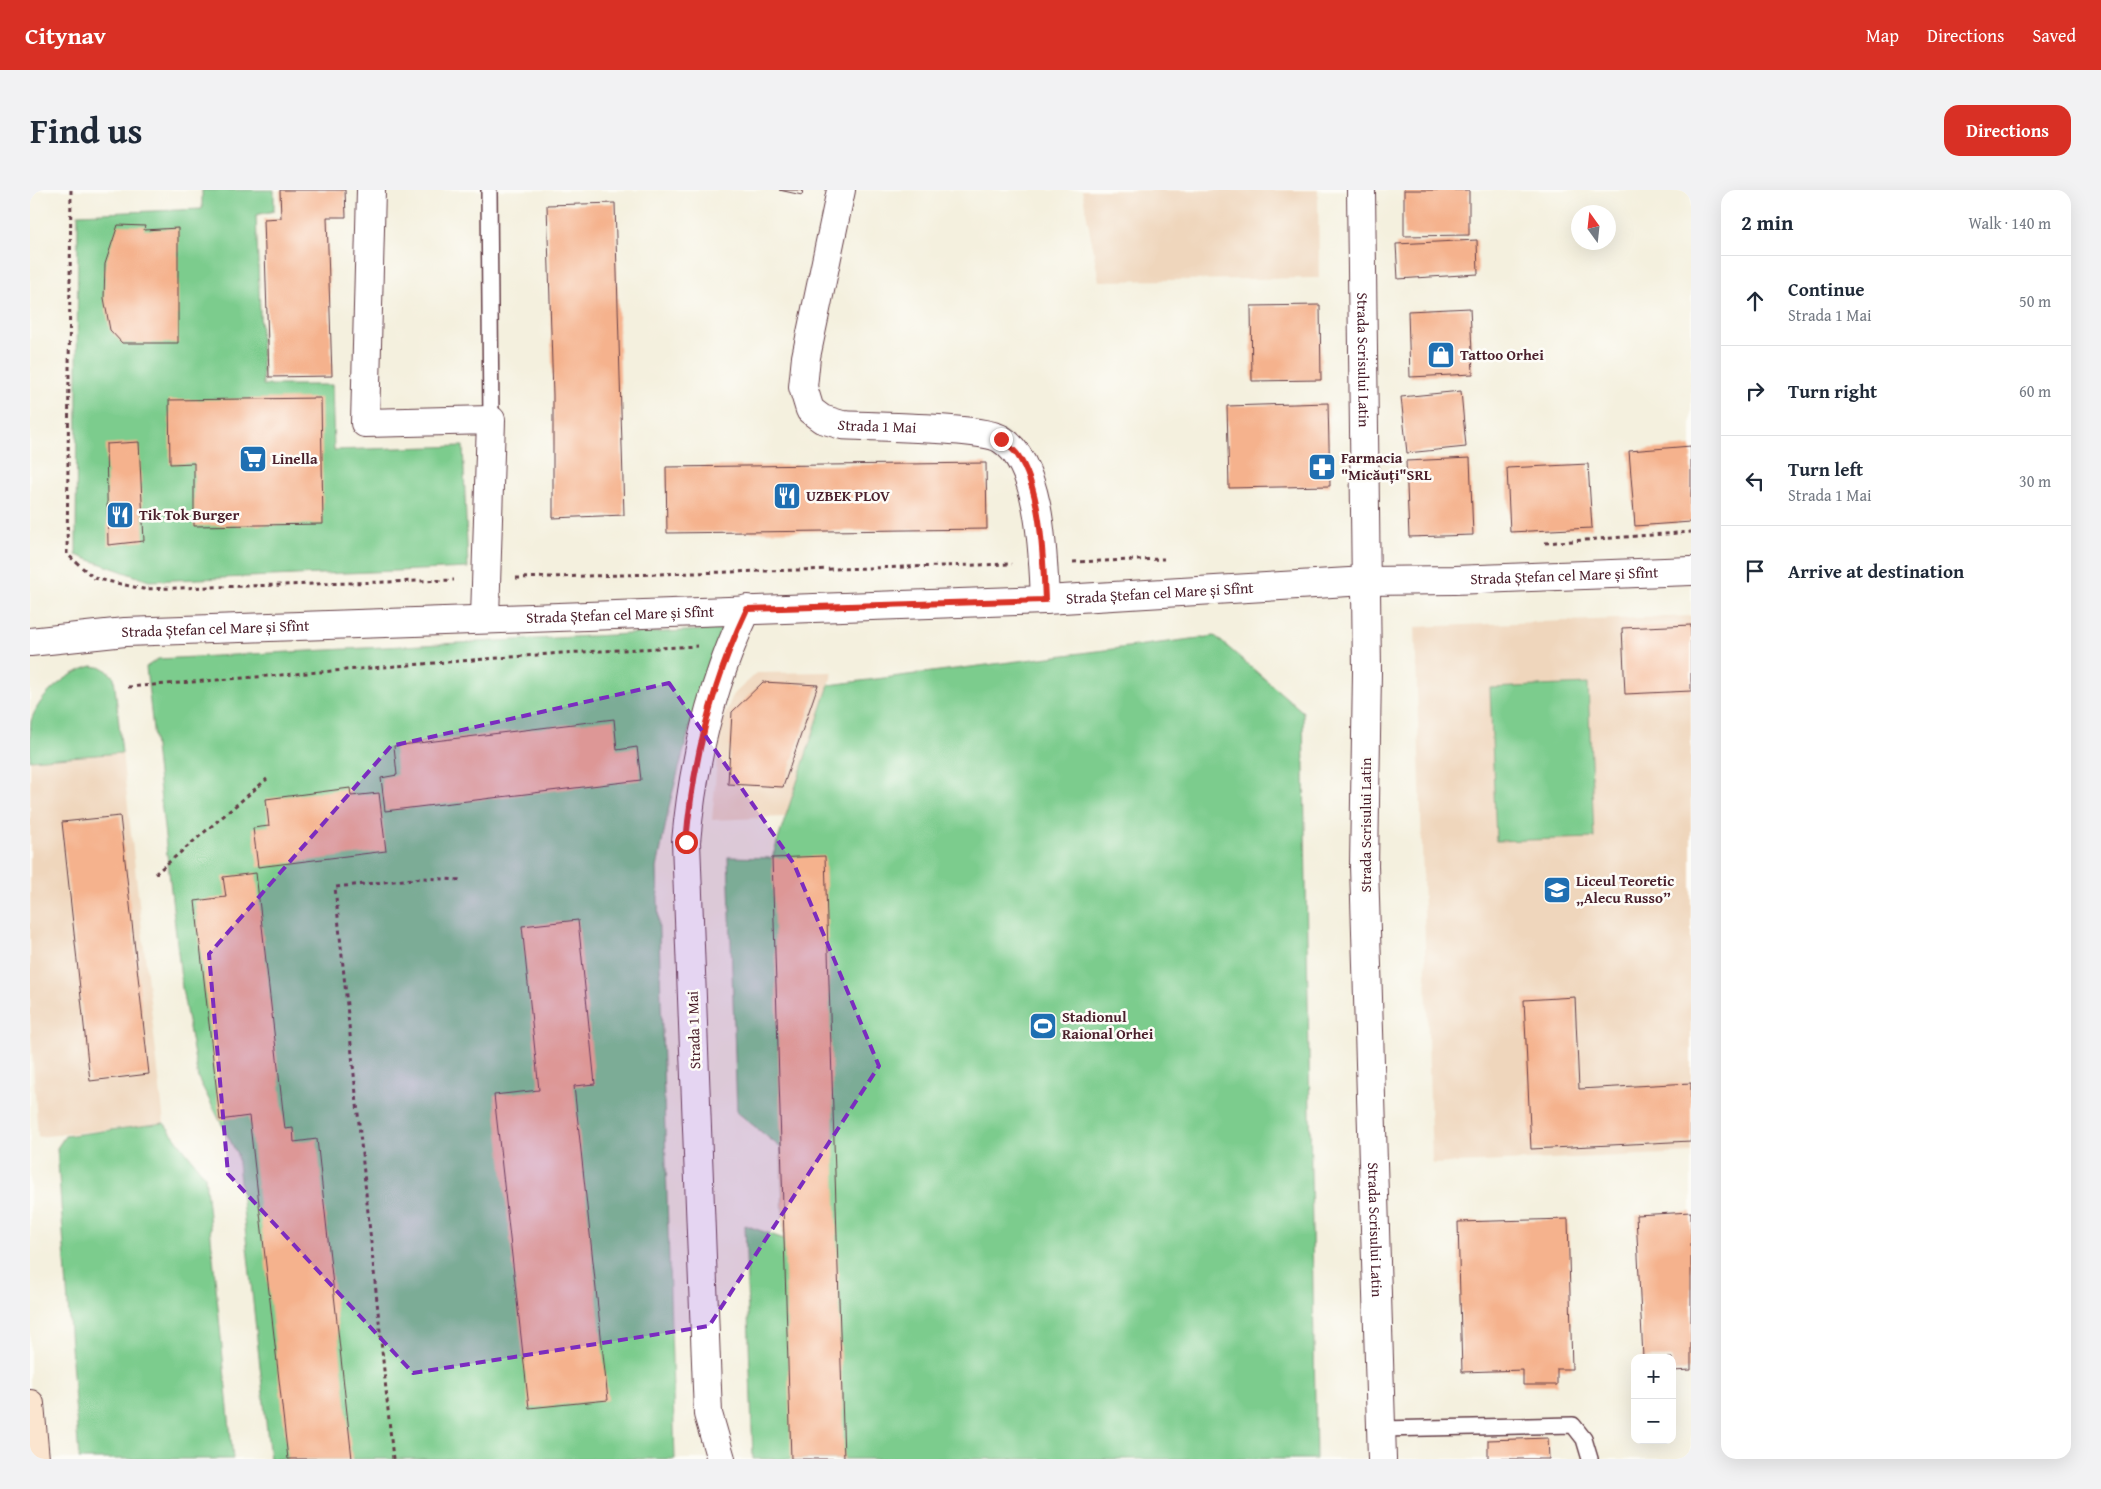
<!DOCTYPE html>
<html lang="en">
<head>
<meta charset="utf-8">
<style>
	body { margin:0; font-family:"Gentium Book Plus",serif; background:#f2f2f3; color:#1f2937 }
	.controls { position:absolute; right:15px; bottom:15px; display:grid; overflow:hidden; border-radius:10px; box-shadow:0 5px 20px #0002 }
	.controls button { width:45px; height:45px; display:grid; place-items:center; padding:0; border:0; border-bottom:1px solid #e0e1e3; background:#fff; color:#1f2937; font:25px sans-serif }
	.compass { position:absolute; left:1541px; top:15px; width:45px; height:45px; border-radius:50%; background:#fff; box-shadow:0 5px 20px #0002; rotate:345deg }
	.stop { position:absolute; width:15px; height:15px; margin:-11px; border:4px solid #d93025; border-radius:50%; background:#fff }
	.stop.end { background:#d93025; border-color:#fff; box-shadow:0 1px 5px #0008 }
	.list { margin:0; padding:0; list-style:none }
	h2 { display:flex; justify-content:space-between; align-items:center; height:65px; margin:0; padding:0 20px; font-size:21px }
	h2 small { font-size:16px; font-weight:400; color:#747a83 }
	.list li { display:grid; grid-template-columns:32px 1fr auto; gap:15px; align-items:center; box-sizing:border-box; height:90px; padding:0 20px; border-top:1px solid #e0e1e3 }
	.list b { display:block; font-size:19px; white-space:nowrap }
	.list p { margin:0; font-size:16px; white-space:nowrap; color:#747a83 }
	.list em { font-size:16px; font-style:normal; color:#747a83 }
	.icon { flex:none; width:28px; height:28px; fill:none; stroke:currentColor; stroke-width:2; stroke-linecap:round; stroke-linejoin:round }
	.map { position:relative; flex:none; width:1661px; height:1269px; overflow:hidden; border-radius:15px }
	header { display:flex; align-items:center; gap:30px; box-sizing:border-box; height:70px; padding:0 25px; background:#d93025; color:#fff }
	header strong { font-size:24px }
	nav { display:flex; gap:28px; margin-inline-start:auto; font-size:18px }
	.intro { display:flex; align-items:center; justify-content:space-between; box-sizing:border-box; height:120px; padding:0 30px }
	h1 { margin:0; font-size:35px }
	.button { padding:12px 22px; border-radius:15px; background:#d93025; color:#fff; font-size:18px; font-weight:700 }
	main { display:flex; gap:30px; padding:0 30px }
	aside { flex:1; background:#fff; border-radius:15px; box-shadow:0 5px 20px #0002 }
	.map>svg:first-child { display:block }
	.built { fill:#efd6bc }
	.green { fill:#7bcc8d; stroke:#62765c }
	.building { fill:#f5b28d }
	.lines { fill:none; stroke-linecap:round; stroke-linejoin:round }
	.lane-casing { stroke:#643e46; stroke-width:18 }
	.street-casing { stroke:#643e46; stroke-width:30 }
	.secondary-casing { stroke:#643e46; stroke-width:30 }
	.path { stroke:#643e46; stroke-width:3; stroke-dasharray:4 4; stroke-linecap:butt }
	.lane { stroke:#fff; stroke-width:15 }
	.street { stroke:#fff; stroke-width:28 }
	.secondary { stroke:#fbe5cf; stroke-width:28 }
	.route { stroke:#d93025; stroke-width:6 }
	.marked { fill:#7b2cbf; fill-opacity:0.2; stroke:#7b2cbf; stroke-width:4; stroke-dasharray:10 6; stroke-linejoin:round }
	.labels { text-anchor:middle; stroke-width:5; stroke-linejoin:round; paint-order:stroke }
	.poi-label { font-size:15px; font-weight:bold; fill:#4a1f2b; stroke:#fdfcf7; text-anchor:start }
	.street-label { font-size:15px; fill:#4a1f2b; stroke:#fdfcf7 }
</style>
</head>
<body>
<header>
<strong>Citynav</strong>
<nav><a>Map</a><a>Directions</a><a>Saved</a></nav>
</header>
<div class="intro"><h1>Find us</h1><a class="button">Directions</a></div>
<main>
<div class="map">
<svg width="1661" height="1269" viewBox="0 0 1661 1269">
	<rect width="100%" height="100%" fill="#fdfcf7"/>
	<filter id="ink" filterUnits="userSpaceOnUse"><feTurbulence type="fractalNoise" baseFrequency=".02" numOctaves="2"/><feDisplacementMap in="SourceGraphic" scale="10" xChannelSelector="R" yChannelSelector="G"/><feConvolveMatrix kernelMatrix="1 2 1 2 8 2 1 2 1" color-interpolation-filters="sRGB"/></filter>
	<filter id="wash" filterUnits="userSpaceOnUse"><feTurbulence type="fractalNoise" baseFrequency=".0096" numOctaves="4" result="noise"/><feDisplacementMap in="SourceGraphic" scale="20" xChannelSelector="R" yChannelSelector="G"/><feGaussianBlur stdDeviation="1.12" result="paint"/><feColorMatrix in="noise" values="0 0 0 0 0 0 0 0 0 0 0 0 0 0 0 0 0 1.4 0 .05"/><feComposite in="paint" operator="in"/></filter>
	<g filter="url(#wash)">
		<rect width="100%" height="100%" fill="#f4f0de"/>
		<g class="built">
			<path d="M1052,0H1288L1289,88L1069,91Z"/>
			<path d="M1661,426V963L1402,974L1385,437Z"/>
			<path d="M803,482L756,627L682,630L690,536L703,505L727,483Z"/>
			<path d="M92,563L134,933L8,947L0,830V570Z"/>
		</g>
		<g class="green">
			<path d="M172,0H244V21L226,25L233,195H302L304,260L433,256L438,378L119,391L46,365L48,24L172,19Z"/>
			<path d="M693,439L672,492L640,612L627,678L645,1269H240L207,964L168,888L152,798L116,477L128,469Z"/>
			<path d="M1185,446L1273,522L1286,1269H723L715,1035L754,1049L751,958L707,922L698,667L742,668L799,495Z"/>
			<path d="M62,476L74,478L84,487L92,563L0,570C0,559 0,542 1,531C9,505 37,483 62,476Z"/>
			<path d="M1558,494L1564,648L1466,651L1460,498Z"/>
			<path d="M134,933L175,986L203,1269H49L27,958L35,946Z"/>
		</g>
		<g id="blocks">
			<g class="building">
				<path d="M250,0H315L316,27H297L302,186L239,187L234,29L251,28Z"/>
				<path d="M749,0H773L772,5Z"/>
				<path d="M1374,0H1439V45L1374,46Z"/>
				<path d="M585,13L594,325L523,328V205L517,15Z"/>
				<path d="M88,35L115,36L114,40L148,38V153H92L80,140L74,108L75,74Z"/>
				<path d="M1447,50L1448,84L1368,89L1366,54Z"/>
				<path d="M1290,115L1291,190L1222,191L1221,116Z"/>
				<path d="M1440,118L1443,184L1380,187L1378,121Z"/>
				<path d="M1431,201L1436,257L1377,263L1371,207Z"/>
				<path d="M291,208L293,334L164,336V273L140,274L139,210Z"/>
				<path d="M1298,213L1300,296L1199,298L1197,216Z"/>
				<path d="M109,252L114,351L78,355L76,254Z"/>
				<path d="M1661,256V332L1605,336L1599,261Z"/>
				<path d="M1440,268L1443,345L1379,347L1376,271Z"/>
				<path d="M956,273L957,339L637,343L636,277Z"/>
				<path d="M1558,274L1562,338L1480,342L1477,278Z"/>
				<path d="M1661,435V501L1595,504L1592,438Z"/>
				<path d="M733,492L788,495L753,597L698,594L702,522Z"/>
				<path d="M584,529L587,560L607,557L611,590L355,621L351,588L367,585L364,556Z"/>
				<path d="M320,598L321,606L349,603L356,661L228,677L223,638L239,636L236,609Z"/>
				<path d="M90,626L119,884L60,891L32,632Z"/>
				<path d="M795,666L814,1269H761L742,668Z"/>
				<path d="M226,683L255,939L263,938L264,952L287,949L322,1269H258L219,926L190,930L165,711L196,707L193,687Z"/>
				<path d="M548,730L565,894L544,896L578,1210L499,1218L464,905L509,900L492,736Z"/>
				<path d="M1545,807L1549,899L1661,893V951L1501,959L1494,810Z"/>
				<path d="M1661,1022V1180L1642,1181V1168H1613L1606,1025Z"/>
				<path d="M1538,1029L1542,1179H1527V1195H1493V1180L1432,1182L1428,1032Z"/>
				<path d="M1518,1248L1519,1269H1458V1250Z"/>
			</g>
		</g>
	</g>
	<g filter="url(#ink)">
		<use href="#blocks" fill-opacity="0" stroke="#643e46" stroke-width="1"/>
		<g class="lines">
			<g class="lane-casing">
				<g id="lane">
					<path d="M459,0L461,230"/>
					<path d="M1351,1239L1543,1235L1554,1249L1560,1269"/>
				</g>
			</g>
			<g class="street-casing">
				<g id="street">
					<path d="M341,0L335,233L461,230L455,428"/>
					<path id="s1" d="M811,0L776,167L773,197L780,220L792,229L812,235C841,237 952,237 971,249C1012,274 1013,368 1015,410"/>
					<path id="s2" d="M1331,0L1337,481L1334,676L1352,1269"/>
					<path id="s3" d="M0,452L95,442L1015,410L1336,391L1424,390L1661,381"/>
					<path d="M691,1269L678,1224L656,652C663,571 682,493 717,419"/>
				</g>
			</g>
			<g class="secondary-casing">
				<path id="secondary" d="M0,1214L5,1269"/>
			</g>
			<g class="path">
				<path d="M41,0L37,364L64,388L113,399L424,390"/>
				<path d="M1515,353L1661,342"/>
				<path d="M1043,372L1134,369"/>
				<path d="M486,388L982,374"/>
				<path d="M98,497L532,463L668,456"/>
				<path d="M125,684L237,589"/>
				<path d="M363,1269L305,697L393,688L433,690"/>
			</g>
			<use href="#lane" class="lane"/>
			<use href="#street" class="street"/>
			<use href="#secondary" class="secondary"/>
		</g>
	</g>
	<g class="lines" filter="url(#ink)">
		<path class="route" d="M656,652C663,571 682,493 717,419L1015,410C1013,369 1012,299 987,264C983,259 976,254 971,249"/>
	</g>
	<path class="marked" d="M639,493L764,674L849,876L679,1136L383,1183L198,984L179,764L361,556Z"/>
	<defs>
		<g id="shop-square" transform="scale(1.4375)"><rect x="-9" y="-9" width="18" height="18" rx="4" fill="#1f6fb2" stroke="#fdfcf7"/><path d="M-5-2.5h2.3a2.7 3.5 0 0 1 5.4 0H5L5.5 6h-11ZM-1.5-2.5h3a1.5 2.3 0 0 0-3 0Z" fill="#fff"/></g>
		<g id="supermarket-square" transform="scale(1.4375)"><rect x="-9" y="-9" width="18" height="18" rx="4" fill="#1f6fb2" stroke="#fdfcf7"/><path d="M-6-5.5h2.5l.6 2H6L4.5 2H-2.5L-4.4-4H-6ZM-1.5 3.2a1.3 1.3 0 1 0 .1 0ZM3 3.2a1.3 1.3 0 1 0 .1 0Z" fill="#fff"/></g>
		<g id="pharmacy-square" transform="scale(1.4375)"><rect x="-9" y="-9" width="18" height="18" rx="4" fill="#1f6fb2" stroke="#fdfcf7"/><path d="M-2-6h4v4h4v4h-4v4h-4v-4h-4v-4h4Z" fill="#fff"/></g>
		<g id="restaurant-square" transform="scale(1.4375)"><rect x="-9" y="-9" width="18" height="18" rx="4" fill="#1f6fb2" stroke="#fdfcf7"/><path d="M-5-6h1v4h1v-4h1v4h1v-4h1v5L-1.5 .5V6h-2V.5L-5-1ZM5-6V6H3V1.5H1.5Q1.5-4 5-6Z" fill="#fff"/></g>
		<g id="school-square" transform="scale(1.4375)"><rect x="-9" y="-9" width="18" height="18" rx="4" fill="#1f6fb2" stroke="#fdfcf7"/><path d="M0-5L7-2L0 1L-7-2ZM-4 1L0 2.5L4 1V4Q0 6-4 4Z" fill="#fff"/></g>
		<g id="stadium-square" transform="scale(1.4375)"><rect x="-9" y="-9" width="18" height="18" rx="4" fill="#1f6fb2" stroke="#fdfcf7"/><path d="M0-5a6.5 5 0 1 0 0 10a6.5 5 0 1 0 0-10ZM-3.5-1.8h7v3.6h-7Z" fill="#fff"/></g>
	</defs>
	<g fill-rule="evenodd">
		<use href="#shop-square" x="1411" y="165"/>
		<use href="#supermarket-square" x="223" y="269"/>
		<use href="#pharmacy-square" x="1292" y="277"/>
		<use href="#restaurant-square" x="757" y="306"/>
		<use href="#restaurant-square" x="90" y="325"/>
		<use href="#school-square" x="1527" y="700"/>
		<use href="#stadium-square" x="1013" y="836"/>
	</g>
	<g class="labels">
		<g class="poi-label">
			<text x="1430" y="170">Tattoo Orhei</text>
			<text x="1311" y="273">Farmacia<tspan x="1311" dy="17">"Micăuți"SRL</tspan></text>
			<text x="242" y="274">Linella</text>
			<text x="776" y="311">UZBEK PLOV</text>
			<text x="109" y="330">Tik Tok Burger</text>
			<text x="1546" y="696">Liceul Teoretic<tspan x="1546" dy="17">„Alecu Russo”</tspan></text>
			<text x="1032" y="832">Stadionul<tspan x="1032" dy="17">Raional Orhei</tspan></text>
		</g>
		<g class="street-label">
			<text dy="5" stroke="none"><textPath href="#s2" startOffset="170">Strada Scrisului Latin</textPath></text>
			<text dy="5" stroke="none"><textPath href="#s1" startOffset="296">Strada 1 Mai</textPath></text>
			<text dy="5" stroke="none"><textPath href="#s3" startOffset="1536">Strada Ștefan cel Mare și Sfînt</textPath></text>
			<text dy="5" stroke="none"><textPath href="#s3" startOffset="1131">Strada Ștefan cel Mare și Sfînt</textPath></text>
			<text dy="5" stroke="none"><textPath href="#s3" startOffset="591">Strada Ștefan cel Mare și Sfînt</textPath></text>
			<text dy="5" stroke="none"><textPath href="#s3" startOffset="186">Strada Ștefan cel Mare și Sfînt</textPath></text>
			<text transform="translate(1336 635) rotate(-90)" y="5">Strada Scrisului Latin</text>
			<text transform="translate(664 840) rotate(-92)" y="5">Strada 1 Mai</text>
			<text dy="5" stroke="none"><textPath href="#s2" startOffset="1040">Strada Scrisului Latin</textPath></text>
		</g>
	</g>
</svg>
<div class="controls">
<button>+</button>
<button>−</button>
</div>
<svg class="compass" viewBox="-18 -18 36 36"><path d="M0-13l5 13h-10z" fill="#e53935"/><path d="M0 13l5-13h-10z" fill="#747a83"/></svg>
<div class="stop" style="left:656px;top:652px"></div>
<div class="stop end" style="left:971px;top:249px"></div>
</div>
<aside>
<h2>2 min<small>Walk · 140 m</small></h2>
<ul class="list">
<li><svg class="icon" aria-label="ahead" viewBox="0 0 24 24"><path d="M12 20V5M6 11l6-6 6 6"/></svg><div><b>Continue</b><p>Strada 1 Mai</p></div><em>50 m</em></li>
<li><svg class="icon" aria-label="right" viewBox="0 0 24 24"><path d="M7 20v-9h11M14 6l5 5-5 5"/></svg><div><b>Turn right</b></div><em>60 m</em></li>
<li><svg class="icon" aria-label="left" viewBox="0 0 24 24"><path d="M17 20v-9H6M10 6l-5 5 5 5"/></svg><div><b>Turn left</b><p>Strada 1 Mai</p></div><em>30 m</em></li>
<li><svg class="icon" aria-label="arrive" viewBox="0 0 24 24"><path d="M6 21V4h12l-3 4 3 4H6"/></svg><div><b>Arrive at destination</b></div></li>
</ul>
</aside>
</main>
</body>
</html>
